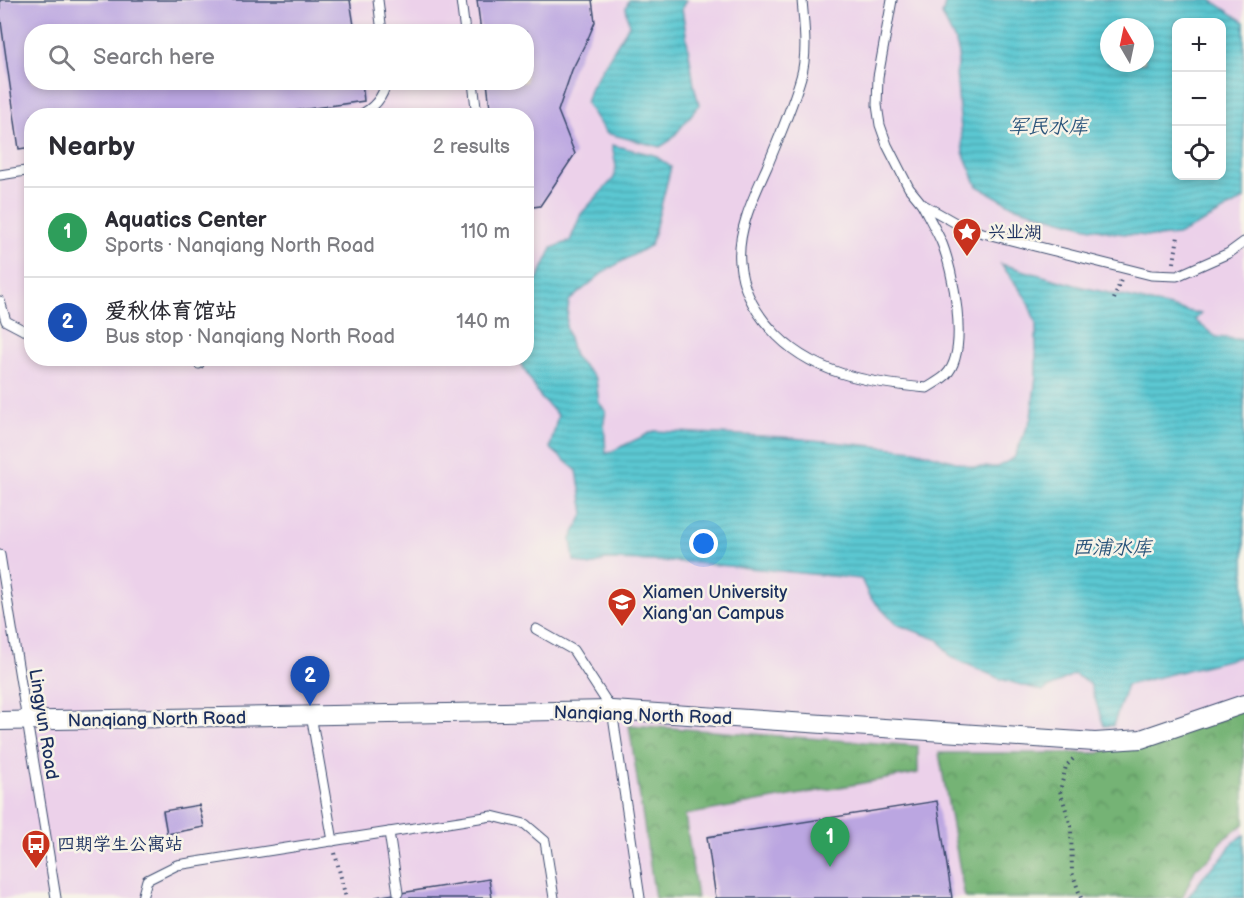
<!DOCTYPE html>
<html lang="en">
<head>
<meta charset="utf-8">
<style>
	body { margin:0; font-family:"Balsamiq Sans","LXGW WenKai TC",sans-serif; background:#f2f2f3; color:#2b2b33 }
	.controls { position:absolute; right:18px; top:18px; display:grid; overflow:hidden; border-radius:12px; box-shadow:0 3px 9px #0003 }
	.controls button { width:54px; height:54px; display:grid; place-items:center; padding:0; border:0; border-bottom:2px solid #e1e1e2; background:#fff; color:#2b2b33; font:30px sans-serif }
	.compass { position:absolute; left:1100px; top:18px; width:54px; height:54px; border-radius:50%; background:#fff; box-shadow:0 3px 9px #0003; rotate:351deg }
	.you { position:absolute; left:704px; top:544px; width:21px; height:21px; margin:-15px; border:4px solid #fff; border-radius:50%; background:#1a73e8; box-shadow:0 0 0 9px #1a73e833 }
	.badge { display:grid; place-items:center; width:39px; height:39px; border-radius:50%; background:#c8321e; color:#fff; font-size:20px; font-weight:700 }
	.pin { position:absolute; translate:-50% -50px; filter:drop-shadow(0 2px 3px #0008) }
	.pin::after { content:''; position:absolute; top:32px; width:21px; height:18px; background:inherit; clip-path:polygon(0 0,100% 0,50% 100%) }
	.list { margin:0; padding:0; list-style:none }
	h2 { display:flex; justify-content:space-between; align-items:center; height:78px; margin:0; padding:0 24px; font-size:26px }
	h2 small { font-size:20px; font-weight:400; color:#7c7c81 }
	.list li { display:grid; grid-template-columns:39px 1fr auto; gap:18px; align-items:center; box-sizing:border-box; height:90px; padding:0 24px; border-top:2px solid #e1e1e2 }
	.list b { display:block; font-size:22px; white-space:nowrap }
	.list p { margin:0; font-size:20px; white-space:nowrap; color:#7c7c81 }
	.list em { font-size:20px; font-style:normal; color:#7c7c81 }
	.icon { flex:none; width:33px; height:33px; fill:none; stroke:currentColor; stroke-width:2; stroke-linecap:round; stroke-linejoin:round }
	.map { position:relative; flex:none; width:1244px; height:898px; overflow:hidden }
	.search { position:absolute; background:#fff; box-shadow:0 3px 9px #0003; left:24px; top:24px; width:510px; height:66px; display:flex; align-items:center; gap:15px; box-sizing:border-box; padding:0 21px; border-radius:24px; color:#7c7c81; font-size:22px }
	.panel { position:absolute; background:#fff; box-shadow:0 3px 9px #0003; left:24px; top:108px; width:510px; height:258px; border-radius:24px }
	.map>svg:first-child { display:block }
	.built { fill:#ecd1ea; fill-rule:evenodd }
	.forest { fill:url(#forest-crowns); stroke:#487169; stroke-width:1.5 }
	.water { fill:url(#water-rules); stroke:#3b7c98; stroke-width:1.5; fill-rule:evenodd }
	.building { fill:#bba6e1 }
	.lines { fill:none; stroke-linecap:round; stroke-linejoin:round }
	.lane-casing { stroke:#3b4a6d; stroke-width:11 }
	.street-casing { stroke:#3b4a6d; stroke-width:20 }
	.path { stroke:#3b4a6d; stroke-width:4; stroke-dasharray:1.5 4.5; stroke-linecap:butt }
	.lane { stroke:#fff; stroke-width:9 }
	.street { stroke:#fff; stroke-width:18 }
	.labels { text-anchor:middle; stroke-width:5; stroke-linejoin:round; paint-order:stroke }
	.poi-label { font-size:18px; fill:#1b2f5e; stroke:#f7f3e8; text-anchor:start }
	.street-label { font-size:18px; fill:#1b2f5e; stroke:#f7f3e8 }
	.water-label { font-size:20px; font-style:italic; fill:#2b557b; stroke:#f7f3e8 }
</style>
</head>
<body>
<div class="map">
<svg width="1244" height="898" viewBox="0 0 1244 898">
	<defs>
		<pattern id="forest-crowns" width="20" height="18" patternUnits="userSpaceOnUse" patternTransform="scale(1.5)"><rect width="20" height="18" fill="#74b374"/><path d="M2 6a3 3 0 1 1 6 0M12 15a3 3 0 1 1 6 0" fill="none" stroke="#5e9262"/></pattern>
		<pattern id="water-rules" width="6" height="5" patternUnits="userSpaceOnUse" patternTransform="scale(1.5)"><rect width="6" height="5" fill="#5bc8d2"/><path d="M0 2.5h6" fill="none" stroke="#4aa3ae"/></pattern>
	</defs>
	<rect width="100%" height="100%" fill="#f7f3e8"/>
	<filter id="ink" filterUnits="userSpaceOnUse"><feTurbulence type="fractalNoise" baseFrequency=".0167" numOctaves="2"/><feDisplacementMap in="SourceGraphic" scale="12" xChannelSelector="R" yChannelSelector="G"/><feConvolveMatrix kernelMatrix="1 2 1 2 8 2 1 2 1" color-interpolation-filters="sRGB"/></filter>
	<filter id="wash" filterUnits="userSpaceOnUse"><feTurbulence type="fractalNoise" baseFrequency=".008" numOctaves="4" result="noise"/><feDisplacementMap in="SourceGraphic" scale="24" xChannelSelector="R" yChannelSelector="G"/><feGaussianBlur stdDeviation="1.35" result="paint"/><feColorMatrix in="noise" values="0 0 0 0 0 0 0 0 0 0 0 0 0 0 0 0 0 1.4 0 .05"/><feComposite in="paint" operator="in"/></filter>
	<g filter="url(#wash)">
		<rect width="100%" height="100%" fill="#efe0c1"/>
		<path class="built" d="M0,0H1244V898H0ZM1176,22H1222V176H1176ZM1109,27H1145V63H1109ZM32,32H526V82H32ZM32,116H526V358H32Z"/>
		<g class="forest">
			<path d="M1244,703V824L1221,841L1212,857L1196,868L1182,898H965L939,753H1099Z"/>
			<path d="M629,725L918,746V773L685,815L697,898H655Z"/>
		</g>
		<g class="water">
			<path d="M629,0H686L682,8L694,85L699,105L671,140L660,147L606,133L586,103L591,87L629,25L626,7Z"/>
			<path d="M946,0H1211L1244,22V199L1204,222L1177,235L1158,237L1116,233L1083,226L1033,212L1013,206L977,186L963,152L956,72L959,54L956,43L942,15ZM1176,22H1222V176H1176ZM1109,27H1145V63H1109Z"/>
			<path d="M612,145L654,155L671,167L651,245L605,271L569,301L566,327L574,356L596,379L599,403L606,411L604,421L606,454L654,431L782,437L914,450L973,467H997L1014,458L1031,418L1036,376V323L1026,298L1001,264L1082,287L1201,314L1195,320L1216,337L1244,340V656L1127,685L1113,726H1104L1090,684L1074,674L1043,691L1000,679L951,657L939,640L896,624L869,596L861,579L688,562L605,560L590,566L574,561L571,539L584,513L577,471L550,448L558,415L541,398L518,359L526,358L527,292L539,276L552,248L570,241L581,214L614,178L616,166Z"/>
			<path d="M1244,835V898H1187L1207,872L1223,857L1232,843Z"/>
		</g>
		<g id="blocks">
			<g class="building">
				<path d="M0,0H350L355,32H32V82H362L364,101L258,116H32V147L19,149L0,15Z"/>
				<path d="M477,0H592L595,22L589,36L572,70L558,111L575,154L540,206L526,208V116H491L487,82H526V32H481Z"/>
				<path d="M937,801L952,898H716L707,837Z"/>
				<path d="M199,805L204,827L167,834L163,811Z"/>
				<path d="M489,879L492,898H376V897Z"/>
			</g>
		</g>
	</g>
	<g filter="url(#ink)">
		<use href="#blocks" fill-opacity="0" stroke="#3b4a6d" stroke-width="1.5"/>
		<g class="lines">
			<g class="lane-casing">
				<g id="lane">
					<path d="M378,0L382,32"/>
					<path d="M461,0L465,32"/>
					<path d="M802,0C804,25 808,53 801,77C792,108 779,137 767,167C754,196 737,230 740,263C742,287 754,310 770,328C809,374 869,383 927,388C933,384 941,380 946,375C970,351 953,269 941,241C935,228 928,216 922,204"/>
					<path d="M892,0L878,77L877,105L880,125L887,145L909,188L922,204L961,226L983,233L1151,275L1177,276L1229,253L1244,242"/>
					<path d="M473,82L477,116"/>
					<path d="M358,116C373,109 383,99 386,82"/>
					<path d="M0,175L32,170"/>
					<path d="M0,301L6,321L23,330L32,331"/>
					<path d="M198,358L199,364"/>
					<path d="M0,555L56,898"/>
					<path d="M536,629L573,650L612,710L640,898"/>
					<path d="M311,715L333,841"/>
					<path d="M389,832L398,893"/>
					<path d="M142,898L147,880L177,865L492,816L525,824L545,841L554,898"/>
				</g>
			</g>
			<g class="street-casing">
				<path id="street" d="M0,721L612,710L1095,742L1141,739L1244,704"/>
			</g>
			<g class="path">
				<path d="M1174,263L1178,236"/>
				<path d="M1114,299L1121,280"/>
				<path d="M1073,759L1066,766L1060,791L1071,826L1072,872L1081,898"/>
				<path d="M335,853L346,898"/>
			</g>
			<use href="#lane" class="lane"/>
			<use href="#street" class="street"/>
		</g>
	</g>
	<defs>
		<g id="sight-pin" transform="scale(1.5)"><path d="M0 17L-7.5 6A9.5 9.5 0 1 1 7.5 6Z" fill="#c8321e" stroke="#f7f3e8"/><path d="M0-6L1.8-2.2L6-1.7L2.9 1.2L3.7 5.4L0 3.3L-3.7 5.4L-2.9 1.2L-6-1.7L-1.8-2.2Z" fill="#fff"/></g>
		<g id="university-pin" transform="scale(1.5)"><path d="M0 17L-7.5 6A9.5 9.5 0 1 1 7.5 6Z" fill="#c8321e" stroke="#f7f3e8"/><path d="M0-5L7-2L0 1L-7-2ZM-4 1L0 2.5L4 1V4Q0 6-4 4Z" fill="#fff"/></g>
		<g id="bus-pin" transform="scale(1.5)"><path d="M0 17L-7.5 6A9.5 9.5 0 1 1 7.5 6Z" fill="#c8321e" stroke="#f7f3e8"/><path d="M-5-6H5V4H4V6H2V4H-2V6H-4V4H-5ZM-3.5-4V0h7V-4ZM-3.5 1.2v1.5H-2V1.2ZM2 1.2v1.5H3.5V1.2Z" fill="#fff"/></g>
	</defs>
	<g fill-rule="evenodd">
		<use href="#sight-pin" x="967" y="232"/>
		<use href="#university-pin" x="622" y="602"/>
		<use href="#bus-pin" x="36" y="844"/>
	</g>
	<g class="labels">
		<g class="poi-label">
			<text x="988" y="238">兴业湖</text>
			<text x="643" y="598">Xiamen University<tspan x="643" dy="21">Xiang'an Campus</tspan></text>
			<text x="57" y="850">四期学生公寓站</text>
		</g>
		<g class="street-label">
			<text transform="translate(643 715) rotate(2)" y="6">Nanqiang North Road</text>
			<text transform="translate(157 719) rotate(-1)" y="6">Nanqiang North Road</text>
			<text transform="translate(44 724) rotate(81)" y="6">Lingyun Road</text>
		</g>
		<g class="water-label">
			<text x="1048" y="133">军民水库</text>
			<text x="1112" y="554">西浦水库</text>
		</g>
	</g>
</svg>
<div class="controls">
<button>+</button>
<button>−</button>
<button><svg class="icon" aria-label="locate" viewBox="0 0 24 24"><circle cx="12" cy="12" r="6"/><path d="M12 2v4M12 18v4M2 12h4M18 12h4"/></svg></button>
</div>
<svg class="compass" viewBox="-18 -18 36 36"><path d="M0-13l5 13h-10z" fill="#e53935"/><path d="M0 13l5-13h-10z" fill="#7c7c81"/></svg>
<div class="you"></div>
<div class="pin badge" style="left:830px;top:867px;background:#2e9e5b">1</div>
<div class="pin badge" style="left:310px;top:706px;background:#1a4fb4">2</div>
<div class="search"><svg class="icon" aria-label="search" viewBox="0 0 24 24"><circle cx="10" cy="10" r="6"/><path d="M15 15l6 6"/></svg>Search here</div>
<section class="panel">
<h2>Nearby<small>2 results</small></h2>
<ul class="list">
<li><span class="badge" style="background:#2e9e5b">1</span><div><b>Aquatics Center</b><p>Sports · Nanqiang North Road</p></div><em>110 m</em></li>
<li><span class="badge" style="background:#1a4fb4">2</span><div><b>爱秋体育馆站</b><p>Bus stop · Nanqiang North Road</p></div><em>140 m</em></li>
</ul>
</section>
</div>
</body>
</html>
